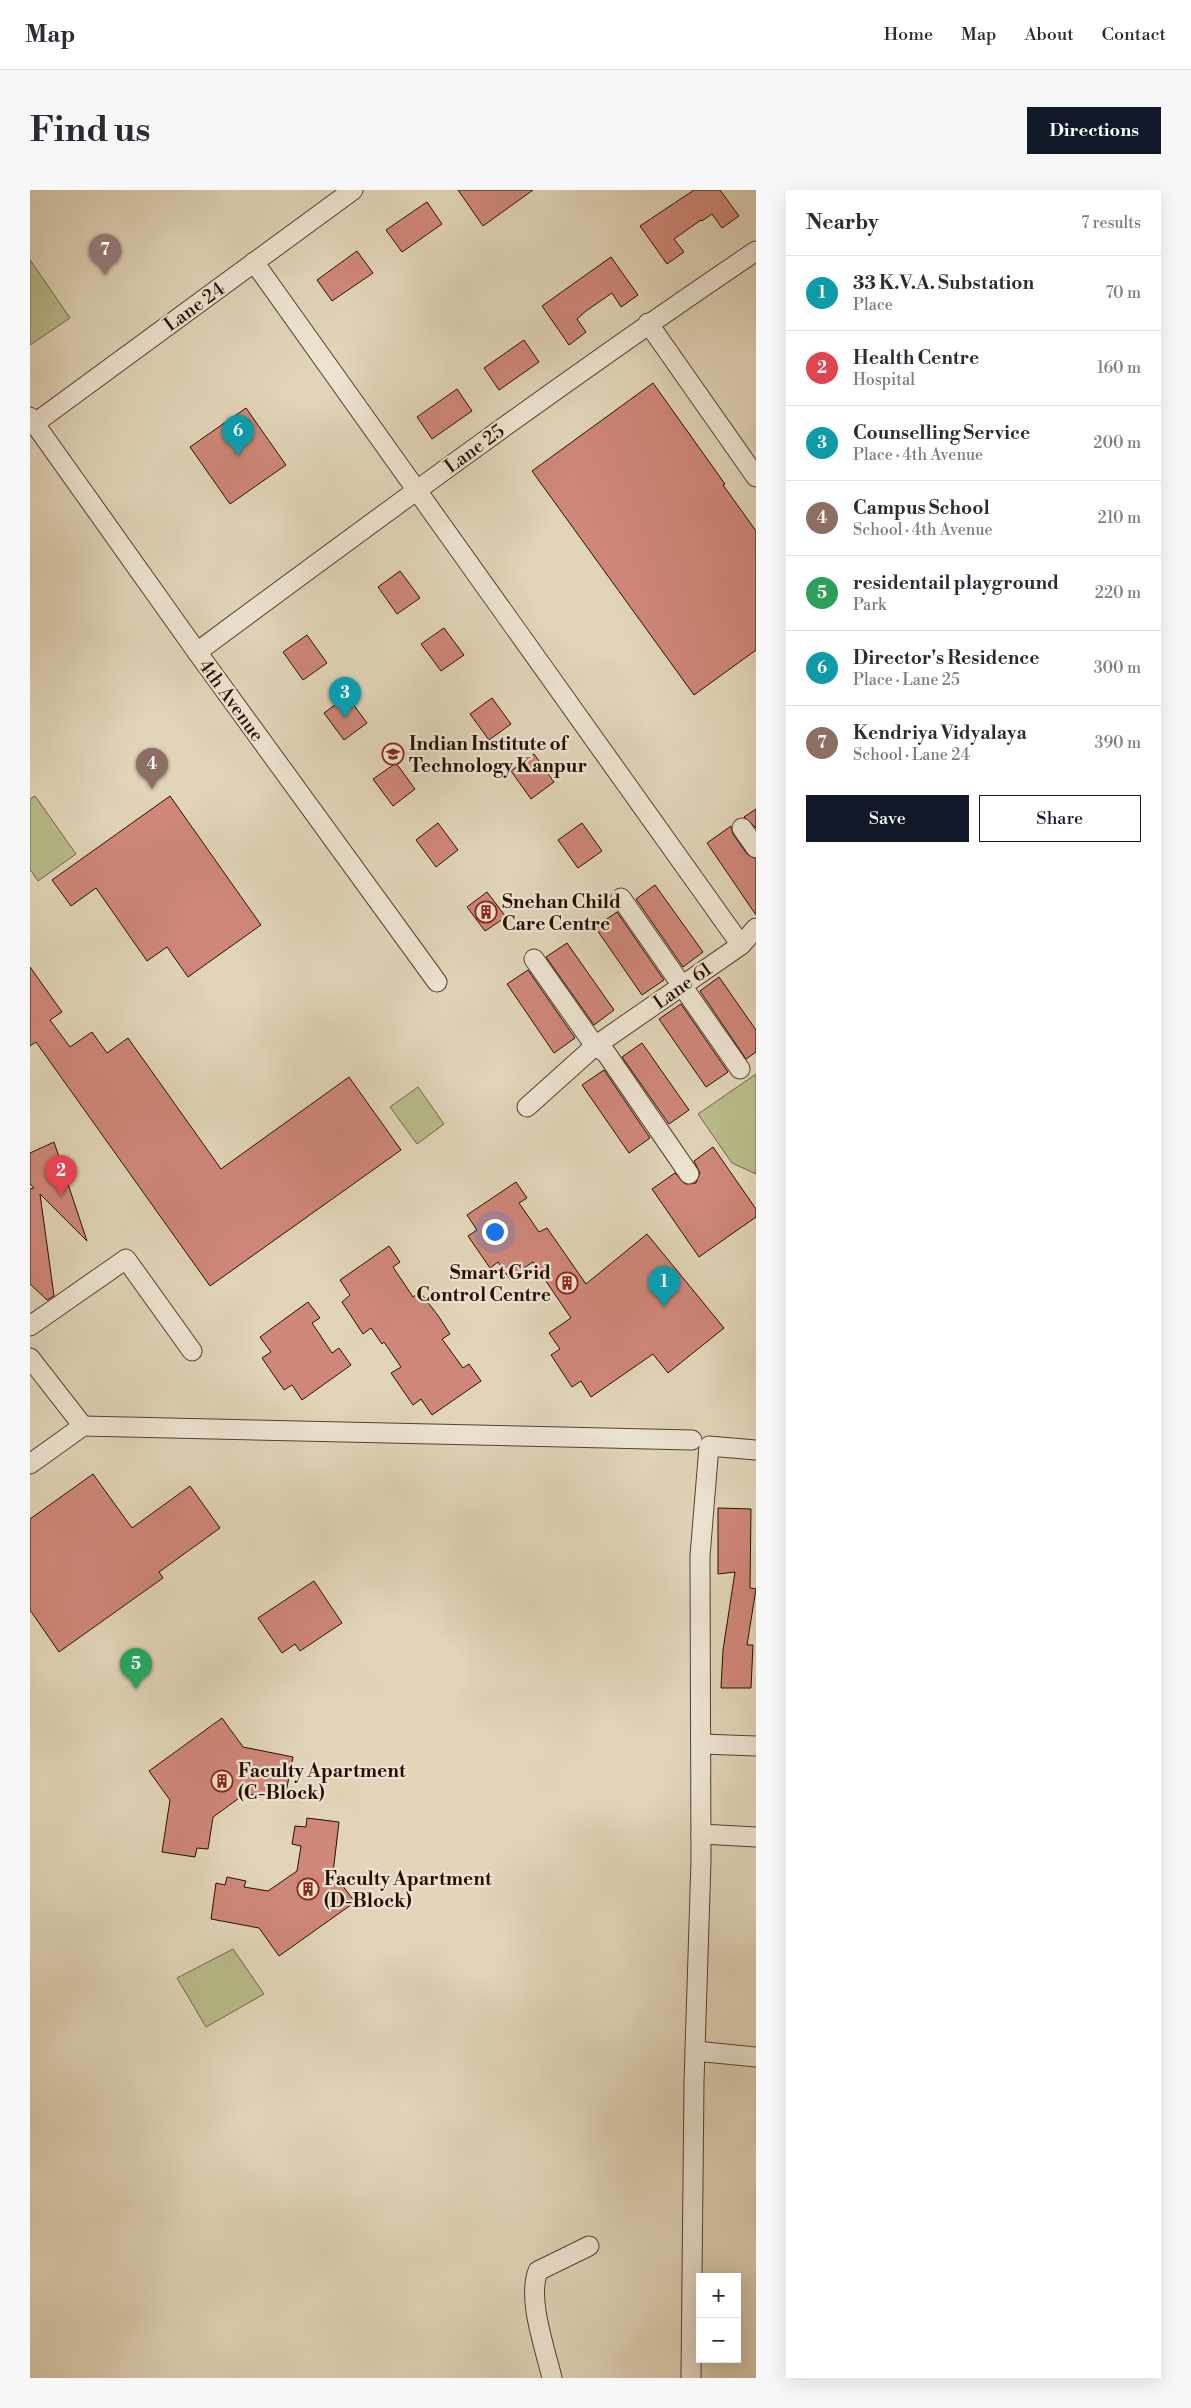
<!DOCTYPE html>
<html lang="en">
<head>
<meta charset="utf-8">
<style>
	body { margin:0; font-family:"Libre Bodoni",serif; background:#f7f7f7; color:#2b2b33 }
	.controls { position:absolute; right:15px; bottom:15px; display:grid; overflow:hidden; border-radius:0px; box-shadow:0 5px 20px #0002 }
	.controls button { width:45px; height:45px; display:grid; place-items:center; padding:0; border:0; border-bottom:1px solid #e1e1e2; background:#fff; color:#2b2b33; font:25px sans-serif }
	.you { position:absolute; left:464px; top:1041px; width:18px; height:18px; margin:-12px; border:4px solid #fff; border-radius:50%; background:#1a73e8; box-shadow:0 0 0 8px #1a73e833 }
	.badge { display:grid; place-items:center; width:32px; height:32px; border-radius:50%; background:#111827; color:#fff; font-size:16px; font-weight:700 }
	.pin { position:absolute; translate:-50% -41px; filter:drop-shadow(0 1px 2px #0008) }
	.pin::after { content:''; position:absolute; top:26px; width:18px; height:15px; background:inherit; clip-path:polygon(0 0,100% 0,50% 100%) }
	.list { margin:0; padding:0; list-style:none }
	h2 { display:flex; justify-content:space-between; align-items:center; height:65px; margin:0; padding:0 20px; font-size:21px }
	h2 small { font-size:16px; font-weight:400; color:#7c7c81 }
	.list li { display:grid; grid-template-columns:32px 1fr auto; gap:15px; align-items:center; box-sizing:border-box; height:75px; padding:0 20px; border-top:1px solid #e1e1e2 }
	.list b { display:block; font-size:19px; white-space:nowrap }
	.list p { margin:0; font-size:16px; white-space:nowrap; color:#7c7c81 }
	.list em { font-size:16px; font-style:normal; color:#7c7c81 }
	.actions { display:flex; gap:10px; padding:15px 20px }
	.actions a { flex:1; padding:11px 0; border:1px solid #111827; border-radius:0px; text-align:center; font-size:18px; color:#111827 }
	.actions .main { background:#111827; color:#fff }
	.map { position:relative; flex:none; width:726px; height:2188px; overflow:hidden; border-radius:0px }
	header { display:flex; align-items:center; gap:30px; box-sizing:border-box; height:70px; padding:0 25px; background:#fff; border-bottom:1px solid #e1e1e2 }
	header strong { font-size:24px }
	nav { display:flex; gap:28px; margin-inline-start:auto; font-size:18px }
	.intro { display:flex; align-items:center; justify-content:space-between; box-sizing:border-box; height:120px; padding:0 30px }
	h1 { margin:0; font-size:35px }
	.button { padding:12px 22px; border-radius:0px; background:#111827; color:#fff; font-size:18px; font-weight:700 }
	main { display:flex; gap:30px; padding:0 30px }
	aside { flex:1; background:#fff; border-radius:0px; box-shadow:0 5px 20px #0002 }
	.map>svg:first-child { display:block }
	.green { fill:#b9bb8a; stroke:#716546 }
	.building { fill:#cf8779; stroke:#290f02 }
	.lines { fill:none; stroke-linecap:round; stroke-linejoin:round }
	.minor-casing { stroke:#574030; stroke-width:21 }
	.minor { stroke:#ece3d1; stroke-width:19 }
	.labels { text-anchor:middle; stroke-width:4.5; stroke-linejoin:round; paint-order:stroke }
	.street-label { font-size:19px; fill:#290f02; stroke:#ece3d1 }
	.poi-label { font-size:19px; font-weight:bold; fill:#290f02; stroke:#ece3d1; text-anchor:start }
</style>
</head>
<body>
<header>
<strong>Map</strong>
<nav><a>Home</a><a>Map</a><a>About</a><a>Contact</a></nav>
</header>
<div class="intro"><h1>Find us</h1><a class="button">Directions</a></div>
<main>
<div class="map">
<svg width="726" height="2188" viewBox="0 0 726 2188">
	<rect width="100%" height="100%" fill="#e1d4b8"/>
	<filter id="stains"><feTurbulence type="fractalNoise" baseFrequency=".004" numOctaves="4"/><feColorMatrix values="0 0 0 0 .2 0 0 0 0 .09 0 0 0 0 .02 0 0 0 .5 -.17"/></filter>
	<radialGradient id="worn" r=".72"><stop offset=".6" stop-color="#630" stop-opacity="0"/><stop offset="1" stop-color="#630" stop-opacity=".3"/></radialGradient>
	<g class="green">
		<path d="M0,70L40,128L0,155Z"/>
		<path d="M5,606L46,664L8,691L0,679V609Z"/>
		<path d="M726,884V984L702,973L668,924Z"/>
		<path d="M388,897L414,934L387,954L360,917Z"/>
		<path d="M203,1759L234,1804L176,1837L147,1788Z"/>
	</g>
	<g class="building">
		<path d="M428,0H503L453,36Z"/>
		<path d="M664,0H690L709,26L692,38L682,24L672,31L671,30L644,49L654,62L637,74L610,36Z"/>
		<path d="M397,12L412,34L372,62L356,40Z"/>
		<path d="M327,61L343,83L302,111L287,90Z"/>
		<path d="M581,67L608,105L591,117L582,103L556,121L547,129L556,142L539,155L512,116Z"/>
		<path d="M494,150L509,172L469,200L454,178Z"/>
		<path d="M623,193L695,294L693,295L726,341V460L664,505L502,281Z"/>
		<path d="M427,199L442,221L402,249L387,227Z"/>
		<path d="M216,218L256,275L200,314L160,257Z"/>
		<path d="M370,381L390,408L367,424L348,397Z"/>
		<path d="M414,438L434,465L411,481L391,454Z"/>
		<path d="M277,445L297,473L273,490L253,462Z"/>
		<path d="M317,506L337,533L314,550L294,523Z"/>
		<path d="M462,508L481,534L459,550L440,524Z"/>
		<path d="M504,564L524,592L501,609L481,581Z"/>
		<path d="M366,573L385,599L363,616L343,589Z"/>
		<path d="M140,606L231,735L158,787L137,757L117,771L66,698L41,716L22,690Z"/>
		<path d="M726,619V638L714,627Z"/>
		<path d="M408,633L428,660L406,677L386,650Z"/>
		<path d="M552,633L572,661L548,678L528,650Z"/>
		<path d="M701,636L703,644L717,664L726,669V725L677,653Z"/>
		<path d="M625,695L673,762L653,777L606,709Z"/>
		<path d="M457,702L476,727L455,741L437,717Z"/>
		<path d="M587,722L634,790L612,805L565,737Z"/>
		<path d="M537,753L584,820L564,835L516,767Z"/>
		<path d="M0,777L32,822L20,830L40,857L62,842L77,863L98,848L191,979L319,887L371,960L180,1096L6,852L0,856Z"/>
		<path d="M498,780L545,848L524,863L477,794Z"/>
		<path d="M689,787L726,840V862L716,869L670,801Z"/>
		<path d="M651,814L698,882L676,897L629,829Z"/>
		<path d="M612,853L659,920L639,934L592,867Z"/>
		<path d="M574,880L620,948L599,963L552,895Z"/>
		<path d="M24,952L57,1051L10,1004L24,1106L17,1110L0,1094V999L4,998L0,994V963Z"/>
		<path d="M683,957L726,1019V1027L669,1067L622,999L645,983L655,994L666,993L670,983L664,971Z"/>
		<path d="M486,992L497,1008L489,1013L509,1042L517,1038L556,1094L617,1044L694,1138L638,1183L623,1164L561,1207L551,1191L542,1197L521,1165L530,1159L519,1143L541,1128L503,1072L479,1088L468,1072L460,1078L438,1046L447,1040L437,1025Z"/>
		<path d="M359,1056L370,1072L363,1077L383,1107L390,1102L409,1127L420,1144L412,1149L433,1178L439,1174L451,1191L402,1225L391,1209L383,1215L361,1183L371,1177L354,1152L352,1154L341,1138L333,1144L312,1112L320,1105L310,1090Z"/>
		<path d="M278,1112L290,1128L282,1133L302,1163L309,1158L321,1175L272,1210L262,1195L254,1200L232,1168L241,1162L230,1147Z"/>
		<path d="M63,1284L102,1338L160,1296L190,1338L129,1382L133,1388L29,1462L0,1420V1329Z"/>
		<path d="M688,1318L721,1319L720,1398L726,1399L717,1455H723L721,1498H691L693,1460L705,1382L688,1384Z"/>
		<path d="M284,1391L312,1433L270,1461L265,1454L252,1463L228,1428Z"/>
		<path d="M192,1528L213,1557L263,1567L256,1602L247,1600L245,1608L227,1604L212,1606L183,1627L178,1659L167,1658L165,1667L132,1662L140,1610L119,1581Z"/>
		<path d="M277,1628L309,1632L303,1683L325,1712L249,1766L229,1738L181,1729L186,1693L195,1695L197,1687L216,1691L214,1697L238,1701L267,1681L271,1656L262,1654L265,1636L276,1637Z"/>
	</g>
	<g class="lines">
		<g class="minor-casing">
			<g id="minor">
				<path d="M224,72L711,755L565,856L497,917"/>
				<path d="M618,133L726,287"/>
				<path d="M0,227L167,462L407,792"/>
				<path d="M5,233L323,0"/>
				<path d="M167,462C351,326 536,189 726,61"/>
				<path d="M712,638L726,658"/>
				<path d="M591,708L710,879"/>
				<path d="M711,755L726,738"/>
				<path d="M504,769L565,856L576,863L659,984"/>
				<path d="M0,1136L96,1069L162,1161"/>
				<path d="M0,1168L53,1236"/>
				<path d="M53,1236L662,1250"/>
				<path d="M0,1274L53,1236"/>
				<path d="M671,1554L726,1556"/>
				<path d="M671,1644L726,1647"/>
				<path d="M665,1861L726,1867"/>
				<path d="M522,2188C515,2158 497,2109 508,2081L559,2056"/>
				<path d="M661,2188L664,1892L671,1671L670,1366L679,1256L726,1260"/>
			</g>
		</g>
		<use href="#minor" class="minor"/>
	</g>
	<defs>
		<g id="university-ring" transform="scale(1.125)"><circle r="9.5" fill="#ece3d1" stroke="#8f2418" stroke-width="1.5"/><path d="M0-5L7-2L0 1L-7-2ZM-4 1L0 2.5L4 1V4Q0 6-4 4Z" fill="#8f2418"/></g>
		<g id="building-ring" transform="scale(1.125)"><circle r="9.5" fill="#ece3d1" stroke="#8f2418" stroke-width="1.5"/><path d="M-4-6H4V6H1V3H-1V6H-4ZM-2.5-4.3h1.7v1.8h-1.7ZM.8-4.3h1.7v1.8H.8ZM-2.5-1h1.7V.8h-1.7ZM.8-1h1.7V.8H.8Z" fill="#8f2418"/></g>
	</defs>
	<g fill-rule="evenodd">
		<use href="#university-ring" x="363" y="564"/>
		<use href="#building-ring" x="456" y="722"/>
		<use href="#building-ring" x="537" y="1093"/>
		<use href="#building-ring" x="192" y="1591"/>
		<use href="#building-ring" x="278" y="1699"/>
	</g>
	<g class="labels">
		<g class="street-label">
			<text transform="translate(164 116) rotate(-36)" y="7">Lane 24</text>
			<text transform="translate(444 258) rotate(-36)" y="7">Lane 25</text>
			<text transform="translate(202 510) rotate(54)" y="7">4th Avenue</text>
			<text transform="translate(652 795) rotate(-35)" y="7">Lane 61</text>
		</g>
		<g class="poi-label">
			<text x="379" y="560">Indian Institute of<tspan x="379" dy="22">Technology Kanpur</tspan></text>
			<text x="472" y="718">Snehan Child<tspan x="472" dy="22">Care Centre</tspan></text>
			<text x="521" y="1089" text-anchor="end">Smart Grid<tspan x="521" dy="22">Control Centre</tspan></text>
			<text x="208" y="1587">Faculty Apartment<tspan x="208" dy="22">(C-Block)</tspan></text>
			<text x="294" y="1695">Faculty Apartment<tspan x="294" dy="22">(D-Block)</tspan></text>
		</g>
	</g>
	<rect width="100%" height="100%" filter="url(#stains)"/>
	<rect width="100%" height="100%" fill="url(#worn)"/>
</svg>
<div class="controls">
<button>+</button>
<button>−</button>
</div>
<div class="you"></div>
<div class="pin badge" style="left:634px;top:1117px;background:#0f9aa8">1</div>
<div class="pin badge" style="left:31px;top:1006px;background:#e0444e">2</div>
<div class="pin badge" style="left:315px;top:528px;background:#0f9aa8">3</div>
<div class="pin badge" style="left:122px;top:599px;background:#8d6e63">4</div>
<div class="pin badge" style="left:106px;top:1499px;background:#2e9e5b">5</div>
<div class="pin badge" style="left:208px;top:266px;background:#0f9aa8">6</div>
<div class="pin badge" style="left:75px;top:85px;background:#8d6e63">7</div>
</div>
<aside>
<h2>Nearby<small>7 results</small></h2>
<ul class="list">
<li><span class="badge" style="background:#0f9aa8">1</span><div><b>33 K.V.A. Substation</b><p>Place</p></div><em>70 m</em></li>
<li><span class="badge" style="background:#e0444e">2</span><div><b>Health Centre</b><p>Hospital</p></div><em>160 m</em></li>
<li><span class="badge" style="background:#0f9aa8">3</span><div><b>Counselling Service</b><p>Place · 4th Avenue</p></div><em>200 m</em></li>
<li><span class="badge" style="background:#8d6e63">4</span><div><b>Campus School</b><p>School · 4th Avenue</p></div><em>210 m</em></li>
<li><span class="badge" style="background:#2e9e5b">5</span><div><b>residentail playground</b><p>Park</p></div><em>220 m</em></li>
<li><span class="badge" style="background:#0f9aa8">6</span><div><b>Director's Residence</b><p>Place · Lane 25</p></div><em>300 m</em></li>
<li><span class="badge" style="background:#8d6e63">7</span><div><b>Kendriya Vidyalaya</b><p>School · Lane 24</p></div><em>390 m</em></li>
</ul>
<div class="actions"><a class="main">Save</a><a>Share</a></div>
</aside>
</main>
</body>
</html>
